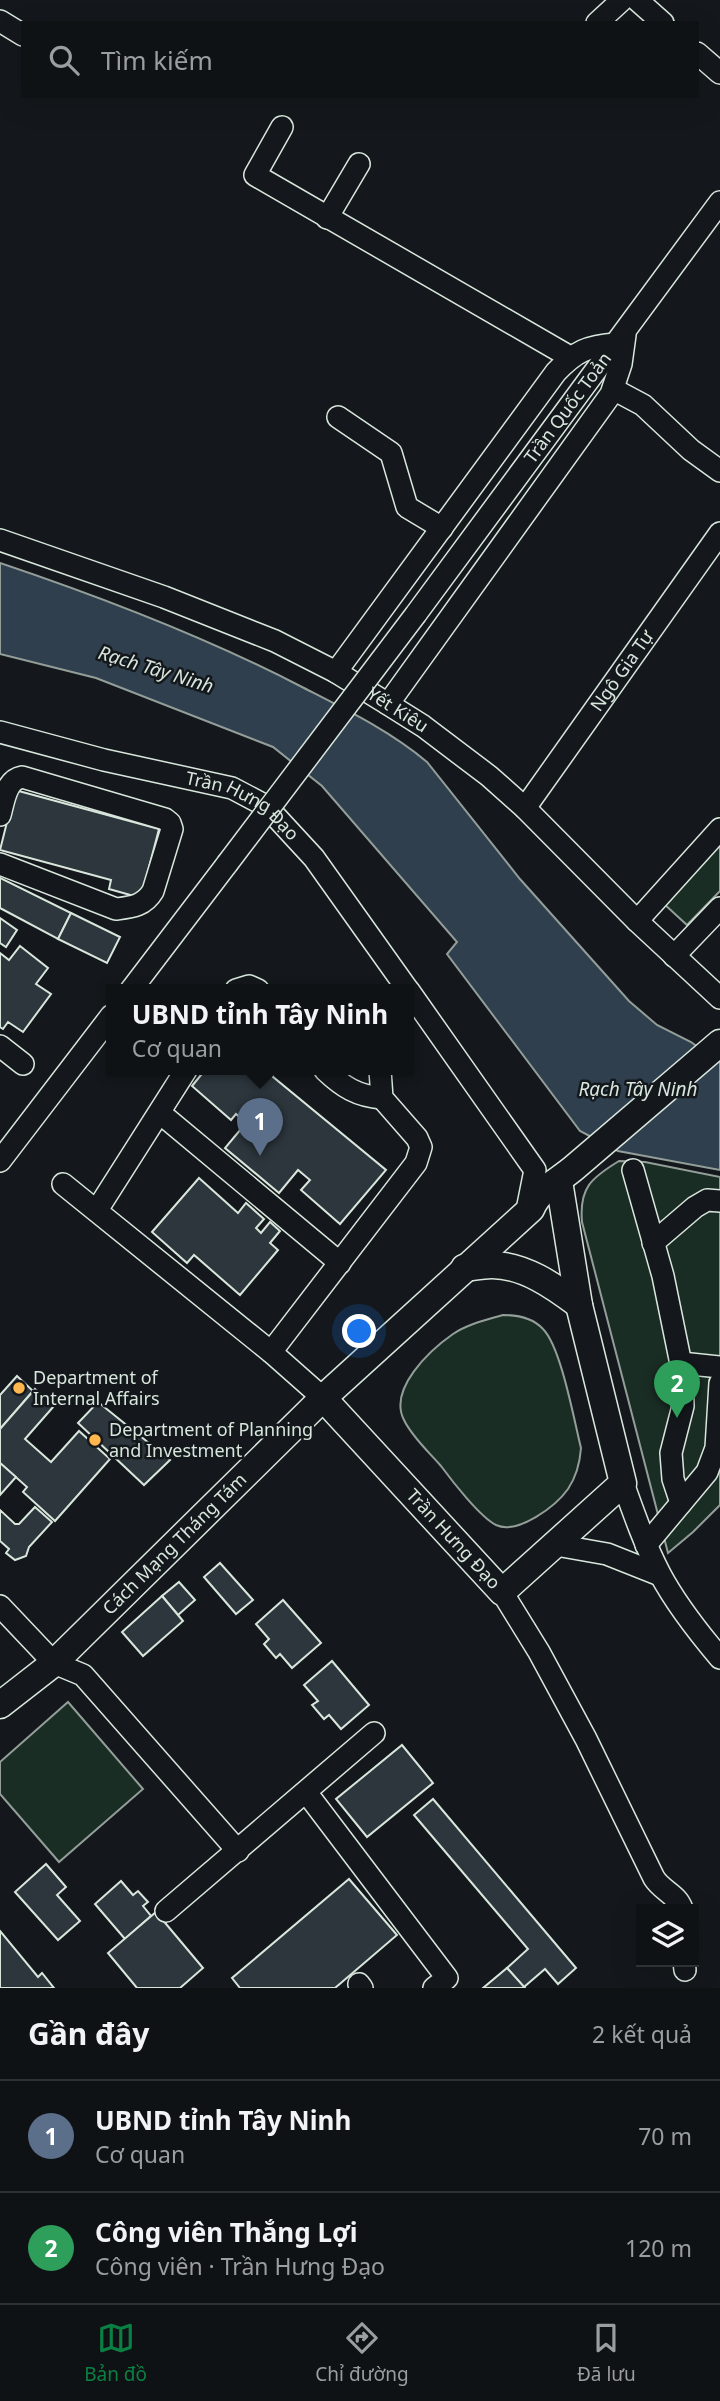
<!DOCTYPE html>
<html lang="vi">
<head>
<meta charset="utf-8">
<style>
	body { margin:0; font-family:"Noto Sans",sans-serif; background:#181b1e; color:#f1f3f6 }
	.controls { position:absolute; right:21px; bottom:21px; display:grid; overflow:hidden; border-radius:0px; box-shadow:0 7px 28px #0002 }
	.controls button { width:63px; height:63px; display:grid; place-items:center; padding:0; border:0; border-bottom:2px solid #2f3234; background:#0f1215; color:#f1f3f6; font:35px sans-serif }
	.you { position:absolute; left:360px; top:1332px; width:24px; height:24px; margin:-18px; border:5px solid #fff; border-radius:50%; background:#1a73e8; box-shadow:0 0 0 10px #1a73e833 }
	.badge { display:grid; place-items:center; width:46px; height:46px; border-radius:50%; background:#0b8043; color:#fff; font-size:23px; font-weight:700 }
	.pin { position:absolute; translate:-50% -58px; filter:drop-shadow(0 2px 4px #0008) }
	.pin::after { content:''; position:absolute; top:37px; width:24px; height:21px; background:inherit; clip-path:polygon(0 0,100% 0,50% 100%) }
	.popup { position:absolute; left:106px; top:984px; width:308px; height:91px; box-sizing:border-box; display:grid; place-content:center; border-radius:0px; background:#0f1215; filter:drop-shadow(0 2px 5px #0005); font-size:23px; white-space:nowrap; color:#9b9ea0 }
	.popup b { font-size:26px; color:#f1f3f6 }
	.popup::after { content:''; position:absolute; left:50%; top:100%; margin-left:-14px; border:14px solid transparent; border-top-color:#0f1215 }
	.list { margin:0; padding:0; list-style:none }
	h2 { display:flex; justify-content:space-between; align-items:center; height:91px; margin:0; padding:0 28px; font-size:30px }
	h2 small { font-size:23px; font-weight:400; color:#9b9ea0 }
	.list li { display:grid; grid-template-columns:46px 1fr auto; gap:21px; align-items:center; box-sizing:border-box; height:112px; padding:0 28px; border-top:2px solid #2f3234 }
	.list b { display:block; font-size:26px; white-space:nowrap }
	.list p { margin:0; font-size:23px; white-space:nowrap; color:#9b9ea0 }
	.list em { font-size:23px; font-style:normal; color:#9b9ea0 }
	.icon { flex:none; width:38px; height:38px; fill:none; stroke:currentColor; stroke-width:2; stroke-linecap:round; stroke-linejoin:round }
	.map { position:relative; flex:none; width:720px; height:1988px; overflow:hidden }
	.search { position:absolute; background:#0f1215; box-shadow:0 7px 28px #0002; left:21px; right:21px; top:21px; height:77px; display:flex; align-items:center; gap:18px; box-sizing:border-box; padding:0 24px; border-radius:0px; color:#9b9ea0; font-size:26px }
	.sheet { height:315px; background:#0f1215 }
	nav { display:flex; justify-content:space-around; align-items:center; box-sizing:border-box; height:98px; border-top:2px solid #2f3234; background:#0f1215; font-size:19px; color:#9b9ea0 }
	nav a { display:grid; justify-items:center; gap:4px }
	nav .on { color:#0b8043 }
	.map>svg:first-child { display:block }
	.green { fill:#1a2d24; stroke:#939e99; stroke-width:2 }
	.water { fill:#2f3f4d; stroke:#939e99; stroke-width:2 }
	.building { fill:#2c363c; stroke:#d8e6dc; stroke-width:2 }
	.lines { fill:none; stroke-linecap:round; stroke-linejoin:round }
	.minor-casing { stroke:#d8e6dc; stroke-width:24 }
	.major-casing { stroke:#d8e6dc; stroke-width:29 }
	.minor { stroke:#14181c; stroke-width:21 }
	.major { stroke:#14181c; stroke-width:26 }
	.minor-bridge-casing { stroke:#d8e6dc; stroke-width:24; stroke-linecap:butt }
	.minor-bridge { stroke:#14181c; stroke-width:21 }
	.poi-dot { fill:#ffb74d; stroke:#14181c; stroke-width:2.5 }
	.labels { text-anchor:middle; stroke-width:5; stroke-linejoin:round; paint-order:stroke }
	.street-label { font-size:18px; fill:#d8e6dc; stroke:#14181c }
	.poi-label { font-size:18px; fill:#d8e6dc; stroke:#14181c; text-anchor:start }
	.water-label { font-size:19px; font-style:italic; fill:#d8e6dc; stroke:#14181c }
</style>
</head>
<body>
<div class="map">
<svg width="720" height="1988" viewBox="0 0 720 1988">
	<rect width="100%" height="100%" fill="#14181c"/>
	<g class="green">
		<path d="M720,839V891L687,925L663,903Z"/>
		<path d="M619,1161L645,1162L720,1177V1505L693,1532L668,1553L582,1222C579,1188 591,1178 619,1161Z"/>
		<path d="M503,1315C517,1315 533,1318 543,1329C561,1347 574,1420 581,1448C580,1462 576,1477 568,1489C556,1506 518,1535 496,1525C480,1517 452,1481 441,1466C429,1452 412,1437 404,1420C388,1389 430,1350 453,1334C468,1324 486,1320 503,1315Z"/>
		<path d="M68,1702L143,1789L59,1862L0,1794V1762Z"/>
	</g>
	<path class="water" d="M0,563C104,598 206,637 304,688C347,710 390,731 427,762L520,879L629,1001L657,1025L691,1042L720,1063V1170L618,1151L580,1131L447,954L457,942L322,786L273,747L96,678L0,654Z"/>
	<g class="building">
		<path d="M15,790L159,829L141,898L109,889L111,880L0,850Z"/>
		<path d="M0,878L71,913L58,939L0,908Z"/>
		<path d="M71,913L120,937L107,963L58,939Z"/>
		<path d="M0,918L17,930L6,947L0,943Z"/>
		<path d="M20,946L48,968L36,984L51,994L23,1032L8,1022L3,1029L0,1027V953L9,960Z"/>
		<path d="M205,1070H277L272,1076L386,1170L340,1224L301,1190L310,1180L298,1170L279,1193L225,1148L246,1123L236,1114L231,1120L192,1086Z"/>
		<path d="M199,1178L238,1213L246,1203L264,1219L256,1228L261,1233L270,1222L280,1231L270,1243L278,1250L240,1295L194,1255L187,1263L152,1232Z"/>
		<path d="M17,1376L33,1391L0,1429V1395Z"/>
		<path d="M35,1389L54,1406L25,1439L51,1462L79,1431L110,1459L55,1521L23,1492L27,1487L0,1463V1429Z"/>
		<path d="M98,1402L170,1460L144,1485L78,1423Z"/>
		<path d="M0,1463L16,1477L0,1495Z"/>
		<path d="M35,1507L52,1522L29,1547L26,1556L15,1560L6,1553L9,1549L0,1541V1510L15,1524H19Z"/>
		<path d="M220,1563L253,1600L236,1614L204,1577Z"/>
		<path d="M179,1582L195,1600L178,1615L162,1596Z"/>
		<path d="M162,1596L183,1621L143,1656L122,1632Z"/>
		<path d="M283,1600L321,1643L292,1668L280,1654L276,1658L264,1644L269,1639L256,1624Z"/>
		<path d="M332,1661L369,1705L341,1729L329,1715L324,1719L312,1705L318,1701L304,1685Z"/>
		<path d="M402,1745L433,1783L367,1837L336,1799Z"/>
		<path d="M433,1799L576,1968L558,1984L545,1969L524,1987L507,1968L528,1949L414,1815Z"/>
		<path d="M46,1864L66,1887L57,1895L80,1921L58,1940L15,1892Z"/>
		<path d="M349,1879L397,1935L335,1988H240L232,1978Z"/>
		<path d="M121,1881L133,1895L138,1891L148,1902L143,1906L151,1916L125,1939L95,1904Z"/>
		<path d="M156,1912L203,1968L180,1988H137L108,1953Z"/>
		<path d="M0,1931L38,1977L42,1973L54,1988H0Z"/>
		<path d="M507,1968L525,1988H483Z"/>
	</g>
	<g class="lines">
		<g class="minor-casing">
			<g id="minor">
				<path d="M637,0L663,23"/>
				<path d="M0,21L23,35"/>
				<path d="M597,23L622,0"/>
				<path d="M697,53L720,73"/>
				<path d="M282,127L255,175L570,357"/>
				<path d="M327,218L359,164"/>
				<path d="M613,389L643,405L691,450L720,471"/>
				<path d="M338,417L391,453L407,507L442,528"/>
				<path id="s1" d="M0,540L164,597L275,641L336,672L388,704L423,726L489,776L525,808L637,921L720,998"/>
				<path id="s2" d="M416,614L720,202"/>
				<path d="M336,672L556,372C576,351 587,346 617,344"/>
				<path d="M388,704L611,394L621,364L625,335"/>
				<path id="s3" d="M0,732L104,760L232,788L266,806L314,858L408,990"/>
				<path id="s4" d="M525,808L720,533"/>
				<path d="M0,815C4,801 6,780 22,777L165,819L170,823L172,829L153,891C144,906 132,907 116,909L0,864"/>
				<path d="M637,921L720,829"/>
				<path d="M674,956L720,908"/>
				<path d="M131,990L227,864"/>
				<path d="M236,990L249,986L258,990"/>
				<path d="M409,991L535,1170L527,1210"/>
				<path d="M0,1046L23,1064"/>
				<path d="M325,1070C343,1087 357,1096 382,1098"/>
				<path d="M160,1113L340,1263"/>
				<path d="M0,1161L111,1016"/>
				<path d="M633,1170L663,1276L682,1369L683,1406L671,1453L673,1479L681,1503"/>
				<path d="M63,1184L271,1352L323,1398"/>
				<path d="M97,1210L186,1070"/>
				<path d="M653,1243L695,1207L707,1200L720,1201"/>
				<path d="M271,1352L416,1163L421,1147L417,1138L382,1098L380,1070"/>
				<path d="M681,1363L720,1367"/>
				<path d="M623,1483C634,1514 645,1545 660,1574C676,1604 698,1632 720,1658"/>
				<path d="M556,1545L607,1554L660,1575"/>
				<path d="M646,1545L707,1472L716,1448L720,1383"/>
				<path d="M502,1592L539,1652L586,1739L654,1878C662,1891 677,1894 682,1909"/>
				<path d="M0,1606L54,1663L83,1675L238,1851"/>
				<path d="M306,1792L447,1978L434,1988"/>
				<path d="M166,1911L374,1733"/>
				<path d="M684,1962L685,1970"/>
				<path d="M359,1984L362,1988"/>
			</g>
		</g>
		<g class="major-casing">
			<g id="major">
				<path d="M464,1268C473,1267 483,1265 492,1265C524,1265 554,1286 579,1305"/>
				<path id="s5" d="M323,1398L502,1592L623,1483L579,1305L559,1181"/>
				<path id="s6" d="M0,1705L54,1663L323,1398L531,1209C539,1189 559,1181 575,1167L720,1043"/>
			</g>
		</g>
		<use href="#minor" class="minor"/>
		<use href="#major" class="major"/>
		<g class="minor-bridge-casing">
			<path id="minor-bridge" d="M227,864L416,614"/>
		</g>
		<use href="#minor-bridge" class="minor-bridge"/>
	</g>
	<g class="poi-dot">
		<circle cx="19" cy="1388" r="7"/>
		<circle cx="95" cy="1440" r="7"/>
	</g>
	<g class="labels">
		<g class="street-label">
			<text dy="6" stroke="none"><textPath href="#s2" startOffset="256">Trần Quốc Toản</textPath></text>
			<text dy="6" stroke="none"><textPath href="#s4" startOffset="168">Ngô Gia Tự</textPath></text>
			<text dy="6" stroke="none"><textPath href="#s1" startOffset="434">Yết Kiêu</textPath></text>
			<text dy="6" stroke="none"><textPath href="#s3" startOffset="256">Trần Hưng Đạo</textPath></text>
			<text dy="6" stroke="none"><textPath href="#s5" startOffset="192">Trần Hưng Đạo</textPath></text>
			<text dy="6" stroke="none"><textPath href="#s6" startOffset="238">Cách Mạng Tháng Tám</textPath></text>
		</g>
		<g class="poi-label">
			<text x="33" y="1384">Department of<tspan x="33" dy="21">Internal Affairs</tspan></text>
			<text x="109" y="1436">Department of Planning<tspan x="109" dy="21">and Investment</tspan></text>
		</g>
		<g class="water-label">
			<text transform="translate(156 669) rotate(17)" y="7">Rạch Tây Ninh</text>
			<text x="638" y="1096">Rạch Tây Ninh</text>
		</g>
	</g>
</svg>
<div class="controls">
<button><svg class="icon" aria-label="layers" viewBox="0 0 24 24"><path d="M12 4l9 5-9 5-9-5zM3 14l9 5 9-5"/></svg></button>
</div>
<div class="you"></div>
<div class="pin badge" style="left:260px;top:1156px;background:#5c6f8a">1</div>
<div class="popup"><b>UBND tỉnh Tây Ninh</b>Cơ quan</div>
<div class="pin badge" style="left:677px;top:1418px;background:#2e9e5b">2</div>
<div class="search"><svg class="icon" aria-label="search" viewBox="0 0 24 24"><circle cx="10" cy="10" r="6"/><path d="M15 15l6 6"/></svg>Tìm kiếm</div>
</div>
<section class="sheet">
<h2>Gần đây<small>2 kết quả</small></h2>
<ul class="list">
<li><span class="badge" style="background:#5c6f8a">1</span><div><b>UBND tỉnh Tây Ninh</b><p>Cơ quan</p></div><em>70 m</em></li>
<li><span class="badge" style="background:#2e9e5b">2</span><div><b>Công viên Thắng Lợi</b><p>Công viên · Trần Hưng Đạo</p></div><em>120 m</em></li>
</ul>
</section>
<nav>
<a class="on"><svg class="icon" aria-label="map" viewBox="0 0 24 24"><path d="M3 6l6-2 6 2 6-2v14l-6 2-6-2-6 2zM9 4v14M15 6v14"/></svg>Bản đồ</a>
<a><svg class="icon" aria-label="directions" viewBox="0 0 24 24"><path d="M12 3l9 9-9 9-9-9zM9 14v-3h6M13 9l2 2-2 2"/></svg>Chỉ đường</a>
<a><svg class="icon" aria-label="saved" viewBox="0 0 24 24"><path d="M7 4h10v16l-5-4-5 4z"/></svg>Đã lưu</a>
</nav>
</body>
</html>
